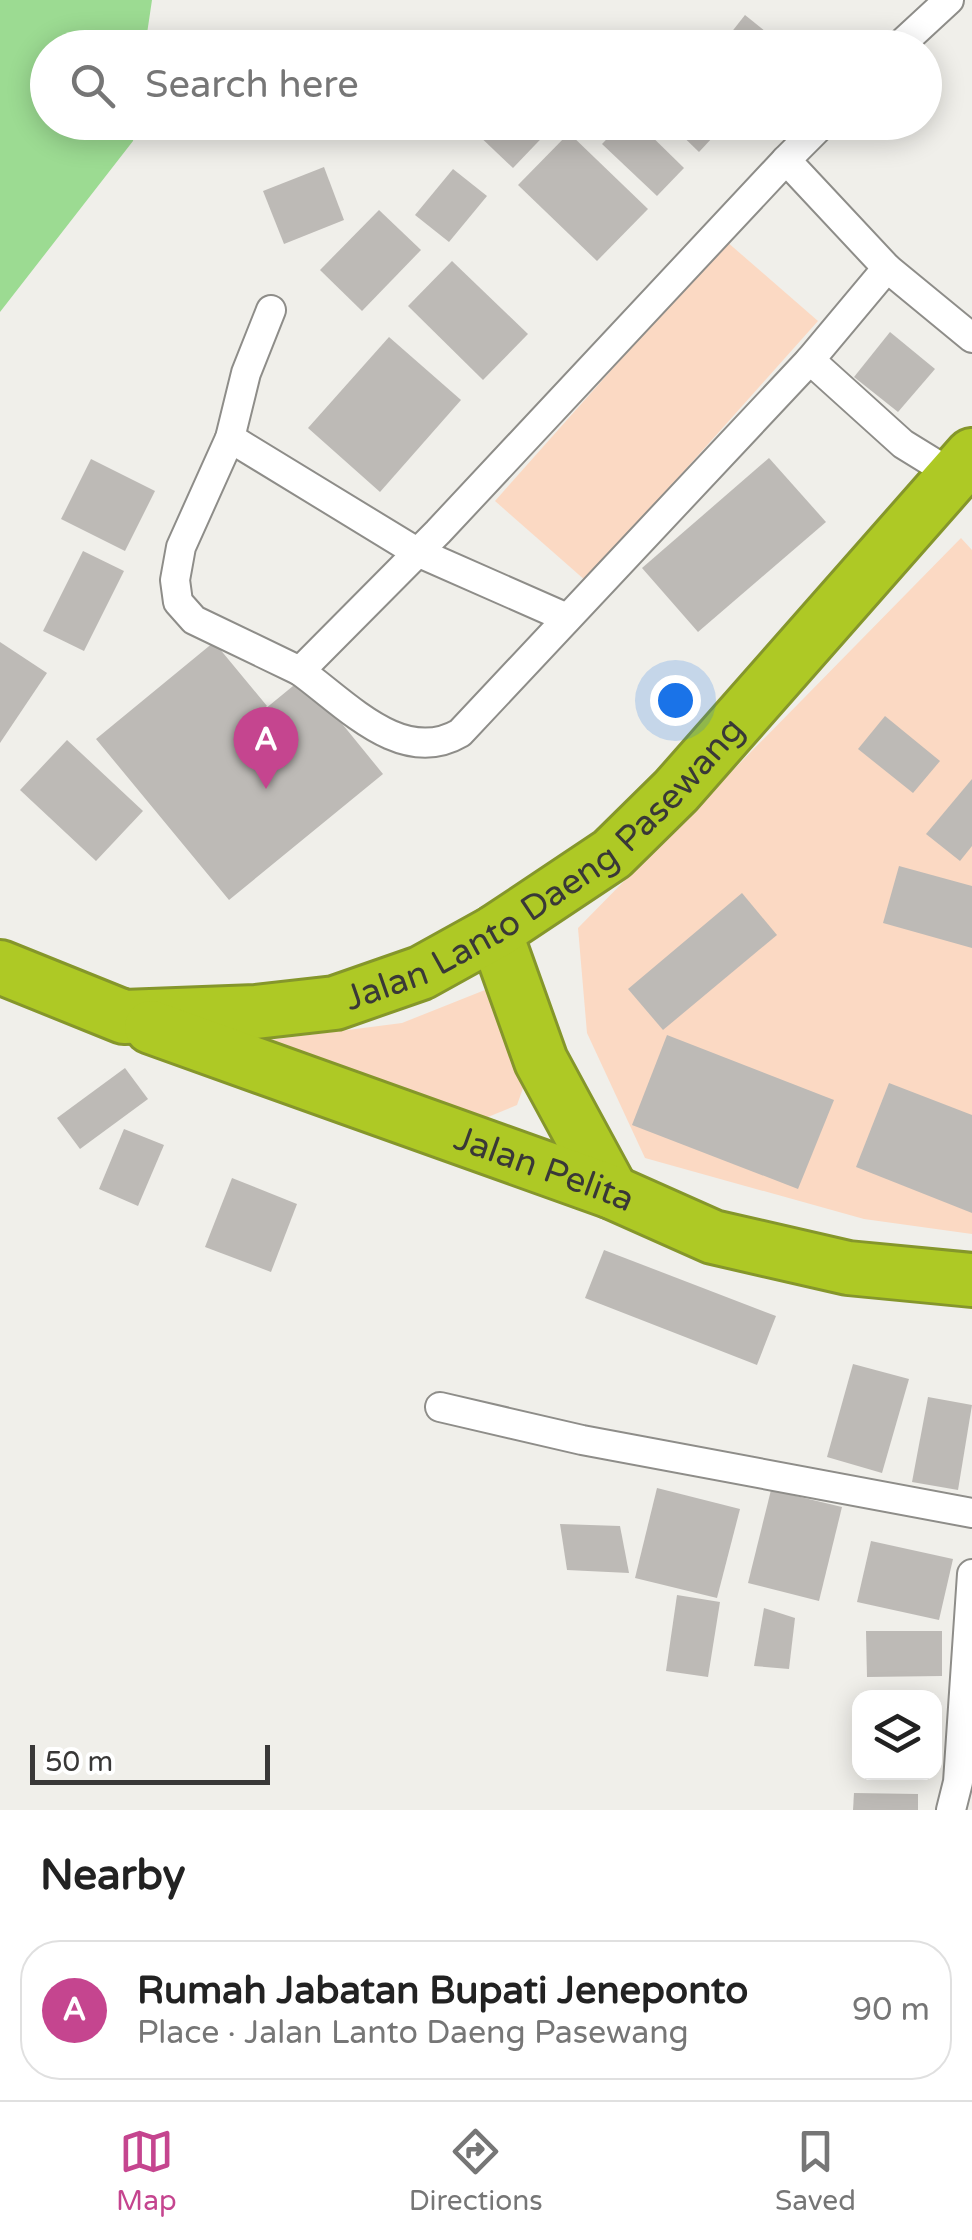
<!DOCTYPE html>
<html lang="en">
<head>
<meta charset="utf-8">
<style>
	body { margin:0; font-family:"Varela Round",sans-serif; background:#f6f6f6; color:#222 }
	.controls { position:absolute; right:30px; bottom:30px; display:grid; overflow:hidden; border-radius:20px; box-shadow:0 5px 25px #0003 }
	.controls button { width:90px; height:90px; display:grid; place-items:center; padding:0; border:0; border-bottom:2px solid #e0e0e0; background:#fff; color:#222; font:50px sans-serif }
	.scale { position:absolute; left:30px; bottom:25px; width:240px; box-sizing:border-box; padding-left:10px; border:5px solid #393837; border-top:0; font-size:28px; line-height:35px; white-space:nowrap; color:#393837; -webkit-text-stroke:8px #fff; paint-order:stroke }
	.you { position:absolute; left:675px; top:700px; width:35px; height:35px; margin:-25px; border:8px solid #fff; border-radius:50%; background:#1a73e8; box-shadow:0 0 0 15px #1a73e833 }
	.badge { display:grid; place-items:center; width:65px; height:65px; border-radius:50%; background:#c5458f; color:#fff; font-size:32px; font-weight:700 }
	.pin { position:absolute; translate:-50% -82px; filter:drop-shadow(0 2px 5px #0008) }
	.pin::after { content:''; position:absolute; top:52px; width:35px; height:30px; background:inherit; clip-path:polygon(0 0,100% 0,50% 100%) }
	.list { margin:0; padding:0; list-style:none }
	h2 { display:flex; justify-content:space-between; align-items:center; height:130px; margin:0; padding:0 40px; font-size:42px }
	h2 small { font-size:32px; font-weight:400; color:#767676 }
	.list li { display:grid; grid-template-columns:65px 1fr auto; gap:30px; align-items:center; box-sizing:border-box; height:140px; margin:0 20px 20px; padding:0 20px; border:2px solid #e0e0e0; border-radius:40px }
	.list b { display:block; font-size:38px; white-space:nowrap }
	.list p { margin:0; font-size:32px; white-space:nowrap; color:#767676 }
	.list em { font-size:32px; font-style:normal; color:#767676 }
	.icon { flex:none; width:55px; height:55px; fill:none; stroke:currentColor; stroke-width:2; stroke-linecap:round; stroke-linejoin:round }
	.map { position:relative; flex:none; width:972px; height:1810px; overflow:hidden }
	.search { position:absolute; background:#fff; box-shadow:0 5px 25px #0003; left:30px; right:30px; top:30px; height:110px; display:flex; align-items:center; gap:25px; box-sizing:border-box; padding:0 35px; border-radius:55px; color:#767676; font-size:38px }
	.sheet { height:290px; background:#fff }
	nav { display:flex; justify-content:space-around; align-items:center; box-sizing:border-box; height:140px; border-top:2px solid #e0e0e0; background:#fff; font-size:28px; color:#767676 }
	nav a { display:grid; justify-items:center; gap:5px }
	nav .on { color:#c5458f }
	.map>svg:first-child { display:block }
	.green { fill:#fbd9c3 }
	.water { fill:#9cdb92 }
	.building { fill:#bdbab6 }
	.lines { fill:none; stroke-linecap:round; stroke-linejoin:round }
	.street-casing { stroke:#8e8d89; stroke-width:32 }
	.highway-casing { stroke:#85962b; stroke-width:58 }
	.street { stroke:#fff; stroke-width:28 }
	.highway { stroke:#aec925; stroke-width:52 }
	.labels { text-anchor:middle; stroke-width:8; stroke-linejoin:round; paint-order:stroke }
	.street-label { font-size:35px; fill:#393837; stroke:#fff }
</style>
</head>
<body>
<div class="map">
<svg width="972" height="1810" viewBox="0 0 972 1810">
	<rect width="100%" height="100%" fill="#f0efea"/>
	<g class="green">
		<path d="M726,241L818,321L586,581L495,501Z"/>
		<path d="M961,538L972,550V1234L864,1219L645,1158L587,1033L578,928Z"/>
		<path d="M500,984L527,1077L517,1105L483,1119L262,1041L402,1023Z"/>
	</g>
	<path class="water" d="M0,0H152L145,47L48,48V122L135,123L133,141L0,312Z"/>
	<g class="building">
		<path d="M745,15L786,48H719Z"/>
		<path d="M482,122H557L513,168L474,131Z"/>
		<path d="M623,122H637L684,168L657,196L602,144Z"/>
		<path d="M668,122H727L699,152Z"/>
		<path d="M569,133L648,209L597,261L518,185Z"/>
		<path d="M324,167L344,220L284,244L263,191Z"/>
		<path d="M453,169L487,196L449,242L415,215Z"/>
		<path d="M379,210L421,250L362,311L320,270Z"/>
		<path d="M452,261L528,334L483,380L408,306Z"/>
		<path d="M890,332L935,369L898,412L854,377Z"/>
		<path d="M389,337L461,400L380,492L308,428Z"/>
		<path d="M769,458L826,522L698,632L642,568Z"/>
		<path d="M91,459L155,491L125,551L61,519Z"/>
		<path d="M83,551L124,571L84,651L43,631Z"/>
		<path d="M0,642L47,673L0,743Z"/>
		<path d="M214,642L267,706L243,727L304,677L383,774L229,900L96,739Z"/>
		<path d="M885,716L940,761L913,793L858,749Z"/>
		<path d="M67,740L143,811L96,861L20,790Z"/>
		<path d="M972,779V846L960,861L926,834Z"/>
		<path d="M899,866L972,886V948L883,923Z"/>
		<path d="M742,893L777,935L663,1030L628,989Z"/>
		<path d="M667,1035L834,1100L798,1189L632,1125Z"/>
		<path d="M125,1068L148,1099L80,1149L57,1118Z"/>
		<path d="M889,1083L972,1115V1213L856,1167Z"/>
		<path d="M124,1129L164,1145L138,1206L99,1189Z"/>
		<path d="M232,1178L297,1204L271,1272L205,1247Z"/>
		<path d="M604,1250L776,1316L757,1365L585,1298Z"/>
		<path d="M853,1364L909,1379L882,1473L827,1457Z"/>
		<path d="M928,1397L972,1405L958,1490L912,1482Z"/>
		<path d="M657,1488L740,1509L717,1598L635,1578Z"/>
		<path d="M771,1490L842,1507L819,1601L748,1583Z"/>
		<path d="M560,1524L620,1526L629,1573L567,1570Z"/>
		<path d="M871,1541L953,1559L939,1620L857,1602Z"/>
		<path d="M677,1595L720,1602L708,1677L666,1671Z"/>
		<path d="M764,1608L795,1618L789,1669L754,1666Z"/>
		<path d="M866,1631H942V1676L867,1677Z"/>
		<path d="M854,1793L918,1794V1810H853Z"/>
	</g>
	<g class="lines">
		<g class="street-casing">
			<g id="street">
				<path d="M897,48L949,0"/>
				<path d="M887,268L972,338"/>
				<path d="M271,310L246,373L230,438L181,547L175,580L178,602L194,620L300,671L438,532L786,160"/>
				<path d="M810,360L903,444L955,476"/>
				<path d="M230,438L415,551L567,618"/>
				<path d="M300,671C346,704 402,767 460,733L810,360L887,268L786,160L824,122"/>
				<path d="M440,1407L582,1440L972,1513"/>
				<path d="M951,1810L958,1782L972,1574"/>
			</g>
		</g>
		<g class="highway-casing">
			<g id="highway">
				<path d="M495,932L541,1061L612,1192"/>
				<path id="s1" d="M0,967L124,1017L256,1012L335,1003L421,973L495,932L612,854L676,791L972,455"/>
				<path id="s2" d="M151,1027L612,1192L713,1237L848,1268L972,1280"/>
			</g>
		</g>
		<use href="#street" class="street"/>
		<use href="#highway" class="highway"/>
	</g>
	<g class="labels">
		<g class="street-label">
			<text dy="12" stroke="none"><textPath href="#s1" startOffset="600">Jalan Lanto Daeng Pasewang</textPath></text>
			<text dy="12" stroke="none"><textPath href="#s2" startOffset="418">Jalan Pelita</textPath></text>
		</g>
	</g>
</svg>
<div class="controls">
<button><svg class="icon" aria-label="layers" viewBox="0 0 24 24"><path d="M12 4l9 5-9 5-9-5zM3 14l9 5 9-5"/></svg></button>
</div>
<div class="scale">50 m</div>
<div class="you"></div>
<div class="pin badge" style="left:266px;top:789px">A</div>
<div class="search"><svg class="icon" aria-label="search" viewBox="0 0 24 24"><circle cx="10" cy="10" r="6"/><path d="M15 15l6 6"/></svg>Search here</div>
</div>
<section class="sheet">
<h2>Nearby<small></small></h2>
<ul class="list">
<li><span class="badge">A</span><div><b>Rumah Jabatan Bupati Jeneponto</b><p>Place · Jalan Lanto Daeng Pasewang</p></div><em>90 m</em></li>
</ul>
</section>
<nav>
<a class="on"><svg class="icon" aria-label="map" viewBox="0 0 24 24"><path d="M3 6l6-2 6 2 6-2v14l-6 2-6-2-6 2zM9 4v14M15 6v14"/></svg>Map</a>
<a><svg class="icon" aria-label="directions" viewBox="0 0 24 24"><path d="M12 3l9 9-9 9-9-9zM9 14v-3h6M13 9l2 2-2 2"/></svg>Directions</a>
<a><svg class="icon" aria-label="saved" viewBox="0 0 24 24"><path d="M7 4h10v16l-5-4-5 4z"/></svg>Saved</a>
</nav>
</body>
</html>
